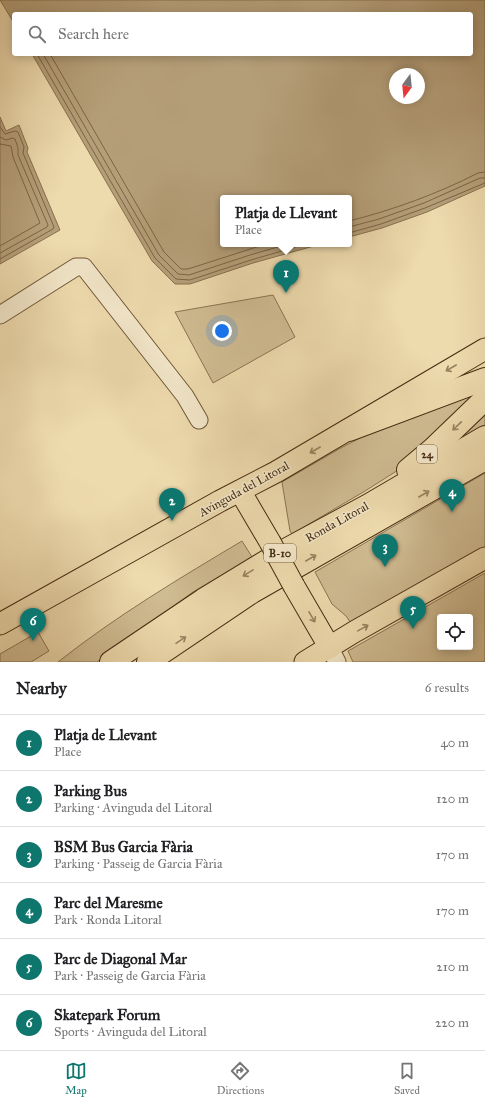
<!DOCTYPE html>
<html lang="en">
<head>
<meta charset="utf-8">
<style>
	body { margin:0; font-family:"IM FELL Great Primer",serif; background:#f6f6f6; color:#202124 }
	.controls { position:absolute; right:12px; bottom:12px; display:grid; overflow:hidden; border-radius:4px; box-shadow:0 2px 10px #0003 }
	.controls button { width:36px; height:36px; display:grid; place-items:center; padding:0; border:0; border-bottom:1px solid #e0e0e0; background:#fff; color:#202124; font:20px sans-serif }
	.compass { position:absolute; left:389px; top:68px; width:36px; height:36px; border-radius:50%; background:#fff; box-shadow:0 2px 10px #0003; rotate:195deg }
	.you { position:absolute; left:222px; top:331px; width:14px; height:14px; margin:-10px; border:3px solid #fff; border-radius:50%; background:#1a73e8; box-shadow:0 0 0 6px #1a73e833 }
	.badge { display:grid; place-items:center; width:26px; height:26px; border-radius:50%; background:#0f766e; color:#fff; font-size:13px; font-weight:700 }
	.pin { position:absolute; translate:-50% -33px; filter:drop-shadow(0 1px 2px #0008) }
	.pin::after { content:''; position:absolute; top:21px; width:14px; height:12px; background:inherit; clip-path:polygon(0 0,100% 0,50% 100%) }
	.popup { position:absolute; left:220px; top:195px; width:132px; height:52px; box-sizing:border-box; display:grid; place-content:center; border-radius:4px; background:#fff; filter:drop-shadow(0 1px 3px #0005); font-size:13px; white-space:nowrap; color:#757577 }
	.popup b { font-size:15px; color:#202124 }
	.popup::after { content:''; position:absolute; left:50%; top:100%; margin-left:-8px; border:8px solid transparent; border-top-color:#fff }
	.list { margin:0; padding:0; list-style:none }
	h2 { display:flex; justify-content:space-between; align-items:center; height:52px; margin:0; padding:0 16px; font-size:17px }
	h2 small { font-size:13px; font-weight:400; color:#757577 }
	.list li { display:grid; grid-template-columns:26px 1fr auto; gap:12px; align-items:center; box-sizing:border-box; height:56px; padding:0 16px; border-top:1px solid #e0e0e0 }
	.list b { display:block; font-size:15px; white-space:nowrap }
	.list p { margin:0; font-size:13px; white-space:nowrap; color:#757577 }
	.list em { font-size:13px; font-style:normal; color:#757577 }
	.icon { flex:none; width:22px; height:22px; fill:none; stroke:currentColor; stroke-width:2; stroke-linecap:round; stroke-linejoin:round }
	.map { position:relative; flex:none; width:485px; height:662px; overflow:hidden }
	.search { position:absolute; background:#fff; box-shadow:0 2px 10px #0003; left:12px; right:12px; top:12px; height:44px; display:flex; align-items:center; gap:10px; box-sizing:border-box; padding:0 14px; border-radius:4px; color:#757577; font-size:15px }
	.sheet { height:388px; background:#fff }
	nav { display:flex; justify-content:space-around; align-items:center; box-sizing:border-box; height:56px; border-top:1px solid #e0e0e0; background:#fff; font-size:11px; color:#757577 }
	nav a { display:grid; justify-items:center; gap:2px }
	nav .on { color:#0f766e }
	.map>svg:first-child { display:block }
	.green { fill:#d0bc92; stroke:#8a7452; fill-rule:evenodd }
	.water { fill:#b49e78; stroke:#88704f; fill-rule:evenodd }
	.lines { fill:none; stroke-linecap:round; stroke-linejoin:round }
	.shore { stroke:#7c6444; stroke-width:1 }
	.minor-casing { stroke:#6f5738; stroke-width:19 }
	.major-casing { stroke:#452b11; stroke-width:23 }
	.highway-casing { stroke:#452b11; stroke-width:24 }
	.minor { stroke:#f3e7ca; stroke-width:17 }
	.major { stroke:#eddaad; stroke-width:21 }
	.highway { stroke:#eddaad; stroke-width:22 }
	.major-bridge-casing { stroke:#452b11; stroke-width:23; stroke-linecap:butt }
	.major-bridge { stroke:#eddaad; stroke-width:21 }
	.oneway { stroke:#99825f }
	.labels { text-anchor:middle; stroke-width:3; stroke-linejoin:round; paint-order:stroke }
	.shield { fill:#f3e7ca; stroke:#796348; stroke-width:1 }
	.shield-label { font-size:11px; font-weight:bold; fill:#452b11 }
	.street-label { font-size:12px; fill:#452b11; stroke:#f3e7ca }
</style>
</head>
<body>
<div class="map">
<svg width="485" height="662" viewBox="0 0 485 662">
	<rect width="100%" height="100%" fill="#eddaad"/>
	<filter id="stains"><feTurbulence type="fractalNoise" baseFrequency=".005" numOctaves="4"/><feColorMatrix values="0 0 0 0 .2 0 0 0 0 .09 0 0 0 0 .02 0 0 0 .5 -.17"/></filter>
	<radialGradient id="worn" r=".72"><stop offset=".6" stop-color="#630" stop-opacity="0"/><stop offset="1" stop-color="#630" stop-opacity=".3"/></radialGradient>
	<g class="green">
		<path d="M273,295L295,337L213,383L175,312Z"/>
		<path d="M485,385L414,460L365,491L292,534L290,531L282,482L339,449L392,421Z"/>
		<path d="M485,411V428L444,453Z"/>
		<path d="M485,473V550L353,626L346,616L332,604L315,572Z"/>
		<path d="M242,541L252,557L193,592L97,662H58C116,616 180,578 242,541Z"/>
		<path d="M485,573V662H353L348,651ZM440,617H470V647H440Z"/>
		<path d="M38,632L49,651L31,662H0V654Z"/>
	</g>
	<g class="water">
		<path d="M0,0H485V186L427,212L382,228L349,237V198H223V244H321L253,263L190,284H175L152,261L32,54H471V14H14V23ZM395,74H419V98H395Z"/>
		<path d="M0,117L6,131L19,125L28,148L27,152L60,230L0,264Z"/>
	</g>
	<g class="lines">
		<g class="shore">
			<path d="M37,54L155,258L176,279L190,280L251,260L306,244"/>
			<path d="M43,54L159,255L178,274L189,275L250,255L288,244"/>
			<path d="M50,54L164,252L181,269H188L266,244"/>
			<path d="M0,127L5,134L15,131L18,132L24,147L23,153L54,227L53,229L0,259"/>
			<path d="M0,137L6,140L13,138L15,139L18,148V155L48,225L47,227L0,253"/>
			<path d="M0,144L11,146L13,157L40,223L0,246"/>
			<path d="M349,221C393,210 437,194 478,173L485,172"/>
			<path d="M349,227L379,219L424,203L480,178H485"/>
			<path d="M349,233L381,224L425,208L485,183"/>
		</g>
		<g class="minor-casing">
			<g id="minor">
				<path d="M0,315L76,267H84L185,396L199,420"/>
				<path d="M330,648L337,662"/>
			</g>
		</g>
		<g class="major-casing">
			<g id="major">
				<path d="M240,491L270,542"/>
				<path d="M294,586L330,648"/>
				<path d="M0,624L220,501L276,472L485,349"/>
				<path d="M305,662L354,632L485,558"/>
			</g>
		</g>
		<g class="highway-casing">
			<g id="highway">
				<path d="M349,430L485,379"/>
				<path d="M408,470L433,449L485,399"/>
				<path d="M111,662L203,600L280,553L367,506L485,437"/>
				<path d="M148,662L252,592L485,459"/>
			</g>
		</g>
		<use href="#minor" class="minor"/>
		<use href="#major" class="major"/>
		<use href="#highway" class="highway"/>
		<g class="major-bridge-casing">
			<path id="major-bridge" d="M270,542L294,586"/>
		</g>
		<use href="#major-bridge" class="major-bridge"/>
	</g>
	<defs><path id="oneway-shaft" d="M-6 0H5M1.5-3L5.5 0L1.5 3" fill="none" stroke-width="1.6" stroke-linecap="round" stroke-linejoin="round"/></defs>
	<g class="oneway">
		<use href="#oneway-shaft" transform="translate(451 368) rotate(150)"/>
		<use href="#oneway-shaft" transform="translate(457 426) rotate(136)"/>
		<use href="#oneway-shaft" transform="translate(315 450) rotate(150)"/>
		<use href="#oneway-shaft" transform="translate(424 494) rotate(-30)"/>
		<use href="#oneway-shaft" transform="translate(311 558) rotate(-30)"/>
		<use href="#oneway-shaft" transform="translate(248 573) rotate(149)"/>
		<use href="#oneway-shaft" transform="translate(312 617) rotate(60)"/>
		<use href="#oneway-shaft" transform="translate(363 628) rotate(-29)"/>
		<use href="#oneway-shaft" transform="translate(181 640) rotate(-34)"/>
	</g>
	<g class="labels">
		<g class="shield">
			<rect x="417" y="445" width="20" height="18" rx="3"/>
			<rect x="264" y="544" width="32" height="18" rx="3"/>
		</g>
		<g class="shield-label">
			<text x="427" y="458">24</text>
			<text x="280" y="557">B-10</text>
		</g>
		<g class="street-label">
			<text transform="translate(244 489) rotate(-29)" y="4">Avinguda del Litoral</text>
			<text transform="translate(337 522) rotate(-29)" y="4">Ronda Litoral</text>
		</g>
	</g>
	<rect width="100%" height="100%" filter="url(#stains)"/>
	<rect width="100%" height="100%" fill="url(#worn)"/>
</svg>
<div class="controls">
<button><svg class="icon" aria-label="locate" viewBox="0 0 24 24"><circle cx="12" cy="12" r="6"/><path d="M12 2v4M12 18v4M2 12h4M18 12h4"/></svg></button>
</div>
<svg class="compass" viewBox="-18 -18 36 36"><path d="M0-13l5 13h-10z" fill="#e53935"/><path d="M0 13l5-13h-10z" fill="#757577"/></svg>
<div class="you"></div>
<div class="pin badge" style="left:286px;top:293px">1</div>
<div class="popup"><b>Platja de Llevant</b>Place</div>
<div class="pin badge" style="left:172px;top:521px">2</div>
<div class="pin badge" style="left:385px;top:567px">3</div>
<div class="pin badge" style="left:452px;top:512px">4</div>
<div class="pin badge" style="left:413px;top:629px">5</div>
<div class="pin badge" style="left:33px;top:641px">6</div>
<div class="search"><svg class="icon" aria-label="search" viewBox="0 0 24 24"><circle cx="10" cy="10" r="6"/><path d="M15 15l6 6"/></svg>Search here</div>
</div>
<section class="sheet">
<h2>Nearby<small>6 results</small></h2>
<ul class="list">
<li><span class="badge">1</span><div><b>Platja de Llevant</b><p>Place</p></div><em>40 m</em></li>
<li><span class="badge">2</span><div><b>Parking Bus</b><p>Parking · Avinguda del Litoral</p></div><em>120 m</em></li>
<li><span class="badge">3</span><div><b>BSM Bus Garcia Fària</b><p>Parking · Passeig de Garcia Fària</p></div><em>170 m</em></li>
<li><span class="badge">4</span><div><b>Parc del Maresme</b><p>Park · Ronda Litoral</p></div><em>170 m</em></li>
<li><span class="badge">5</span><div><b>Parc de Diagonal Mar</b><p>Park · Passeig de Garcia Fària</p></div><em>210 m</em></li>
<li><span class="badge">6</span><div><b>Skatepark Forum</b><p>Sports · Avinguda del Litoral</p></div><em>220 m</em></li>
</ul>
</section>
<nav>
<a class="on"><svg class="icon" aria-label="map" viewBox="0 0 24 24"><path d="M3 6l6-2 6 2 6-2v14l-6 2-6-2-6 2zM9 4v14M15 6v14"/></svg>Map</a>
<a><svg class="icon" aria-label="directions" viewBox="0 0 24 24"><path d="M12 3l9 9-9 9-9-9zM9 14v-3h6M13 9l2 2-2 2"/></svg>Directions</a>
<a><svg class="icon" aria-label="saved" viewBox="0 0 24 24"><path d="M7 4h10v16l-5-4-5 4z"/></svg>Saved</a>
</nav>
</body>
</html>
